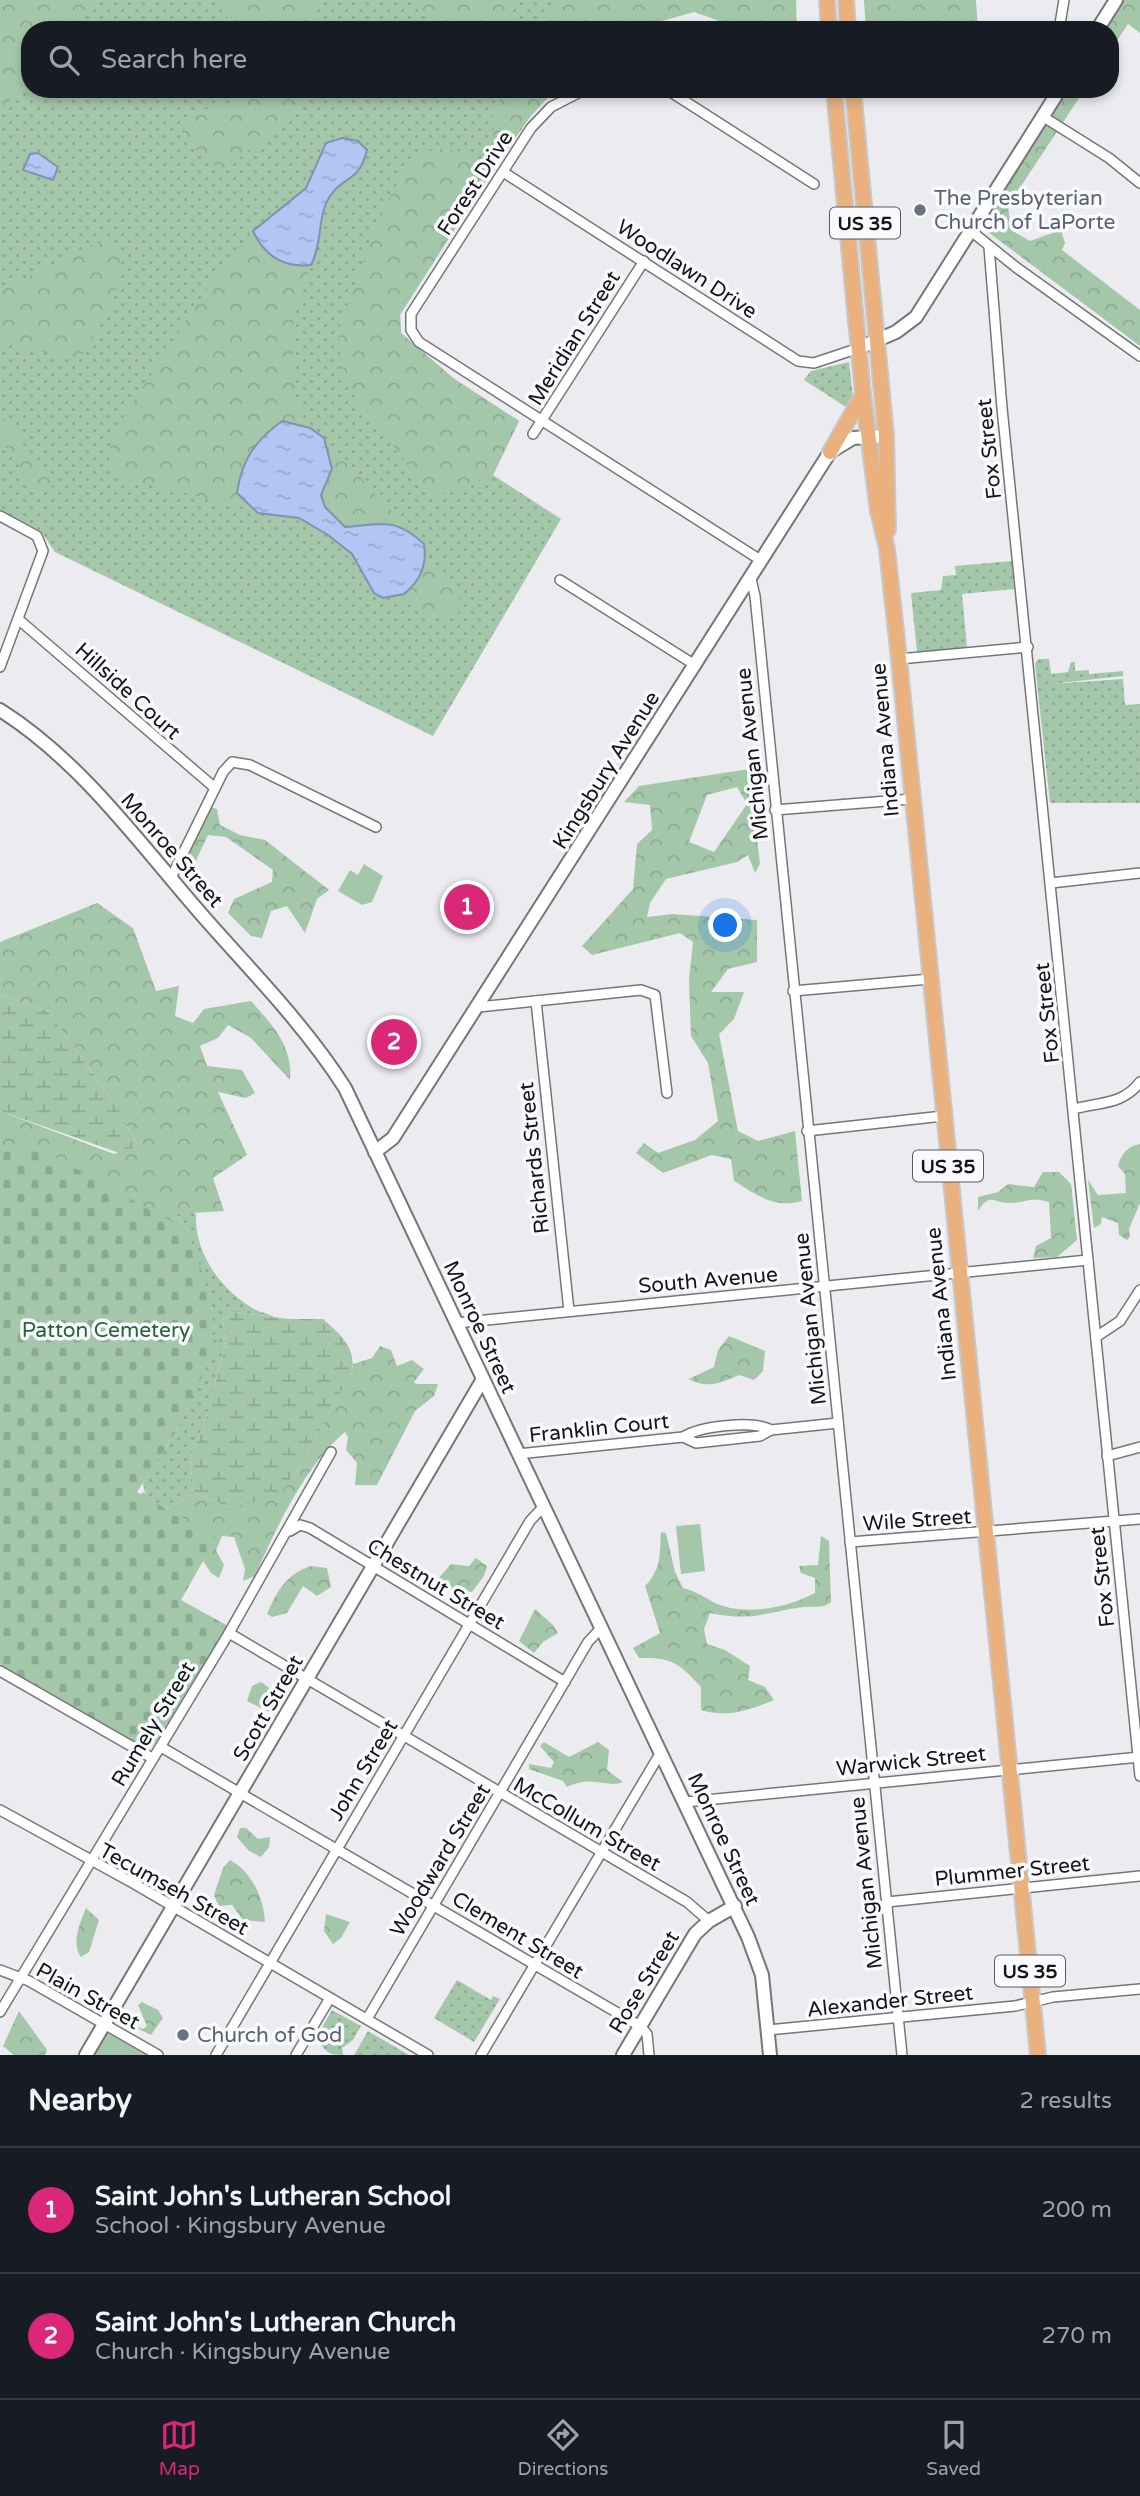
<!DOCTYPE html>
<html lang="en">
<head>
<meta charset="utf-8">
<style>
	body { margin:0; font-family:"Varela Round",sans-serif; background:#20242c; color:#f1f3f6 }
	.you { position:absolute; left:726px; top:926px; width:24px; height:24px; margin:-18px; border:5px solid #fff; border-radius:50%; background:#1a73e8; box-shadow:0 0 0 10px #1a73e833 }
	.badge { display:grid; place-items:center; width:46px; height:46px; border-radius:50%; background:#db2777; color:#fff; font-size:23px; font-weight:700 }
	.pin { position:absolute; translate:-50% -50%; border:4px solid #fff; box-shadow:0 2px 7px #0006 }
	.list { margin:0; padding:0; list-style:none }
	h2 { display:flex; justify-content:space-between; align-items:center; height:91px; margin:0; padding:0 28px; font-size:30px }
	h2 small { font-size:23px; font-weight:400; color:#9ea1a6 }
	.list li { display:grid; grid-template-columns:46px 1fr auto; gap:21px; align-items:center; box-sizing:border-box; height:126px; padding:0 28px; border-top:2px solid #363941 }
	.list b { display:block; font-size:26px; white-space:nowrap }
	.list p { margin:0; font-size:23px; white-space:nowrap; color:#9ea1a6 }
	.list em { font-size:23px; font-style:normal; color:#9ea1a6 }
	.icon { flex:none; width:38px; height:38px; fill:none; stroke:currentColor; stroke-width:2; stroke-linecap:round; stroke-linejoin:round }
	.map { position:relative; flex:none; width:1140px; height:2055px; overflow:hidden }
	.search { position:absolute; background:#171b24; box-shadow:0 4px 10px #0003; left:21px; right:21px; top:21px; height:77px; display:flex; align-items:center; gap:18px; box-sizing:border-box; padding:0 24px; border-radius:28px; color:#9ea1a6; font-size:26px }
	.sheet { height:343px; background:#171b24 }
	nav { display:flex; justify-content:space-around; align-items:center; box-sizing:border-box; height:98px; border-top:2px solid #363941; background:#171b24; font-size:19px; color:#9ea1a6 }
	nav a { display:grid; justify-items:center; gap:4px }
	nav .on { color:#db2777 }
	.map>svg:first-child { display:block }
	.grass { fill:url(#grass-dots) }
	.forest { fill:url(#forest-crowns); fill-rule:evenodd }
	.wetland { fill:url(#wetland-marsh) }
	.cemetery { fill:url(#cemetery-stones) }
	.park { fill:#a4c7aa }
	.water { fill:url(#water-ripples); stroke:#8291b0; stroke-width:2 }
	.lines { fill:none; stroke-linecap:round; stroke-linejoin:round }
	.street-casing { stroke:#767679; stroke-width:12 }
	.secondary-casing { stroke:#767679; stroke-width:16 }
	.primary-casing { stroke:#c7c7c7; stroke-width:18 }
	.street { stroke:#fff; stroke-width:9 }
	.secondary { stroke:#fff; stroke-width:12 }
	.primary { stroke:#eab17f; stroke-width:14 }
	.worship-dot { fill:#6b7280; stroke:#f9fafe; stroke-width:2.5 }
	.labels { text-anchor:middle; stroke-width:7; stroke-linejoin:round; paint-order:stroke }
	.shield { fill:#f9fafe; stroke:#595a5c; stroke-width:2 }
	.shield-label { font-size:19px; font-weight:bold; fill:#151516 }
	.street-label { font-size:21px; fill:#151516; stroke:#f9fafe }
	.worship-label { font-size:21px; fill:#5b616d; stroke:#f9fafe; text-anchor:start }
	.park-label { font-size:21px; fill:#256235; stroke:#f9fafe }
</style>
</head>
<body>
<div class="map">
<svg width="1140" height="2055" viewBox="0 0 1140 2055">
	<defs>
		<pattern id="grass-dots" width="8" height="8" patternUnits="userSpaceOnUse" patternTransform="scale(1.75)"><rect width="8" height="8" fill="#a4c7aa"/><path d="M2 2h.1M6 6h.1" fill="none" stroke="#8caa92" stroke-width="1.8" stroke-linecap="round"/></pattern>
		<pattern id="forest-crowns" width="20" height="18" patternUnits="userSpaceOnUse" patternTransform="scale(1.75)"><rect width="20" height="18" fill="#a4c7aa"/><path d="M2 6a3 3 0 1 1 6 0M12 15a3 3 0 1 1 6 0" fill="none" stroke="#8caa92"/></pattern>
		<pattern id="wetland-marsh" width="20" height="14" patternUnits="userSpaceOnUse" patternTransform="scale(1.75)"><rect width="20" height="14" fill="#a4c7aa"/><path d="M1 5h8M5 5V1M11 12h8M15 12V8" fill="none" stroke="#8caa92"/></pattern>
		<pattern id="cemetery-stones" width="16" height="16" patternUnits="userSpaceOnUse" patternTransform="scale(1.75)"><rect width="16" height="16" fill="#a4c7aa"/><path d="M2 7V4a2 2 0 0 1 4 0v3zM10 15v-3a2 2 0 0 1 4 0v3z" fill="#8caa92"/></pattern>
		<pattern id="water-ripples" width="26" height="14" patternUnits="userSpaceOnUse" patternTransform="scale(1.75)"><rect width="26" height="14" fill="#b1c6f2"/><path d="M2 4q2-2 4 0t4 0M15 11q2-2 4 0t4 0" fill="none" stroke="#97a9cf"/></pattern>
	</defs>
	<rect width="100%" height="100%" fill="#ececf0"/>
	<g class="grass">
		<path d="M0,0H587L582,30H30V89H550L490,174L400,315L401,333L453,378L519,421L493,475L561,519L433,736L55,552L41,531L0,510Z"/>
		<path d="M849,362L853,397L849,409L804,380L811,371Z"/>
		<path d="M1012,561L1014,589L962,594L967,647L917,652L911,593L941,590L943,576L956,575L955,566Z"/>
		<path d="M1038,659H1049L1051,674L1068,672L1071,662H1075V671L1089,670V674L1123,671V676L1051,684L1123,679L1125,705L1140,704V803H1050L1035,664Z"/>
		<path d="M188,1212L196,1214C194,1253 221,1290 254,1309C261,1313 268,1313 274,1317L235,1312L223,1320L226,1341L206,1418L190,1459L194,1493L169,1508C154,1505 144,1499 143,1482L175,1433L217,1343L212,1336V1309L188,1231L176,1214Z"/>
		<path d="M457,1980L491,2000L493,1996L500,1999L474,2042L434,2018Z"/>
		<path d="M332,2010L361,2026L353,2040L342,2048L343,2055C327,2055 325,2050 316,2038Z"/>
		<path d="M368,2031L409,2055H354Z"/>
	</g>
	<g class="forest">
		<path d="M0,0H92L67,30H30V76L0,113Z"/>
		<path d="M220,0H314L312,30H229L226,9Z"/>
		<path d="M413,0H511L514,21L510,30C467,30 442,39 413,0Z"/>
		<path d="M555,0H796L797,30H744L694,12L630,30H537Z"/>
		<path d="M864,0H976L978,30H866Z"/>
		<path d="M1121,0H1140V33L1128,24L1110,51V30H1103Z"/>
		<path d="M256,89H291L303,96V100L275,129L227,168C207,169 195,147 182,133L183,125L203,110L247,99Z"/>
		<path d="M505,89H556L503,146L494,145L493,115Z"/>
		<path d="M1066,89H1085L1008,206L1011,230L1030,241L1061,230L1065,243L1062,250L1140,310V346L988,232L991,208Z"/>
		<path d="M437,148L471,153L490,174L400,314L401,333L453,378L519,421L493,475L433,498L354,395L342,369L338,331L383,209L411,159Z"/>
		<path d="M253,231L260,246L302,266L311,265L294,313L292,370L297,406L310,428L282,421C255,441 242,459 237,493L249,508L118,478L109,460L110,444L123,418L205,292Z"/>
		<path d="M107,237L121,247C125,289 101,324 80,359L0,343V291Z"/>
		<path d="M0,416L7,421L43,474L52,482V490C28,496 17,454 0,442Z"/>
		<path d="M324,438L409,530L386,522L346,527L325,507L321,495L332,469Z"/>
		<path d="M425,559L459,598L458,616C439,624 414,608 398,597C410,592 423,572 425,559Z"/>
		<path d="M749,769L760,864L755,873L748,855L737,862L666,879L650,903L647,917L673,914L757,920V962L728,969L711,992H744L734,1019L719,1034L738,1131L758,1141L795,1131L802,1201C774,1209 757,1195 734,1181L731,1159L712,1155L663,1173L636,1153L644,1143L658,1153L695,1140L718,1121L708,1063L691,1036L689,980L693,942L680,933L592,955L582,946L633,889L637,844L652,830L650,805L624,802L639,786ZM737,787L747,804L714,852L689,842L707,795Z"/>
		<path d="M210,807L217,809L220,825L240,835L265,840L329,890L317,899L305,933L287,906L271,911L262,938L251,936L228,913L234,899L272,882L273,870L226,837L208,835L190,873L183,868Z"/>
		<path d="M97,903L133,928L156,991L179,986L175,1016L193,1023L204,1009L251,1001C272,1025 293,1045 290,1080L251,1038L228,1025L218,1038L200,1046L207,1066L242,1070L255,1093L246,1098L218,1092L247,1155L213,1178L224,1211L176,1214L188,1231L208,1298L0,1186V1111L114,1154L137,1144L114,1103L48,1011L0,995V942Z"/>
		<path d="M1140,1144V1203L1129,1229L1130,1237L1127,1240L1119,1235L1118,1223L1102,1217L1101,1224L1094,1228L1088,1180L1098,1195L1126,1193L1125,1174L1118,1166C1121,1154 1128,1146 1140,1144Z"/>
		<path d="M1043,1172H1059L1071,1184L1077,1240L1057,1257L1033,1258L1036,1246L1051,1238L1049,1202C1030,1197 1028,1202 1011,1203C993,1204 991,1191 978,1211V1197L998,1192L1008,1184L1034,1187Z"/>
		<path d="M729,1336L765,1351L763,1371L754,1380L739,1375C722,1383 706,1389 689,1379L714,1367L718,1350Z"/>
		<path d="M380,1346L391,1350L397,1366L412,1360L424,1369L414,1382L416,1384H438L434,1396L415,1411L377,1485H355L357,1463L346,1450L348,1437L345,1432C306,1464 275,1530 255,1576L243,1581L245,1569L234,1537L222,1536L216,1550L224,1565L219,1578L211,1573L197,1552L130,1499L144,1492L155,1505L169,1508L194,1493L231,1508L296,1472L352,1372L353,1364L372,1358Z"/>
		<path d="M661,1532L666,1533L675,1572L683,1588C695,1591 703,1596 713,1602C743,1617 787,1608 815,1593V1578L801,1573L799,1566L818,1565L821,1536L829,1541L831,1602C823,1609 814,1606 804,1607C763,1612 755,1622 710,1613L704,1629L707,1644L725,1650L750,1666L748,1680L765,1687L774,1700C749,1710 727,1718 701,1710V1687C679,1663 672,1657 639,1658L633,1648L660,1633L645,1586C661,1570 660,1554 661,1532Z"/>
		<path d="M476,1558L487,1566L484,1576L472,1592L443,1588L439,1578L451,1564L469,1566Z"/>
		<path d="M311,1566L327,1568L331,1587L317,1596L303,1586L287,1613L272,1617L267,1614C277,1591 286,1574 311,1566Z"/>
		<path d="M535,1609L553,1625L558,1633L543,1642L534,1653L519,1641Z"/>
		<path d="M261,1682L279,1695L281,1703L277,1711L271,1713L247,1701L252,1686Z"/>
		<path d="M544,1742L569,1757L598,1742L609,1750L607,1770L623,1782C606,1789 594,1774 567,1787L563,1781L529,1769V1764L551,1768L554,1762L540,1746Z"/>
		<path d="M240,1828H246L258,1839L270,1837L269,1847L261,1857L249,1851L237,1837Z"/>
		<path d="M230,1860C251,1871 264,1898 265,1922L243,1920L232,1905L219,1906L214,1895L223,1868Z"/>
		<path d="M86,1908L99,1920L89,1952L81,1957C71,1943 80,1923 86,1908Z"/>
		<path d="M326,1914L350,1922L341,1938L333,1944L324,1931Z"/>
		<path d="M142,2002L158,2010L163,2018L151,2035L125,2022L143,2029L147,2026L138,2005Z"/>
		<path d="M19,2011L47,2050L45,2055H14L3,2046Z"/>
	</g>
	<g class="wetland">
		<path d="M0,995L48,1011L114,1103L137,1144L125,1155L0,1111Z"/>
		<path d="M235,1312L289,1319H323C341,1335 356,1347 352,1372L296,1472L279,1495L231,1508L194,1493L190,1459L206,1418L226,1341L223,1320Z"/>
	</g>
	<path class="cemetery" d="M0,1145L49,1154L188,1231C196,1257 219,1311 212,1336L218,1343L175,1433L137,1492L216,1538L181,1600L228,1626L153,1746L143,1747L0,1665Z"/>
	<g class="park">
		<path d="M364,864L383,876L372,902L362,905L338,891L350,870L358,875Z"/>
		<path d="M700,1524L705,1571L681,1574L676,1526Z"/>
		<path d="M104,2031L146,2055H90Z"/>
	</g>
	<g class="water">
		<path d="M342,138L358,141L367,150C359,184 343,175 330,196C317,216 323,242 311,265C283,268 264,255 253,231L306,188L326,143Z"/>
		<path d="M38,153L58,167L53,180L23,170L30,154Z"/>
		<path d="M282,421L310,428L324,438L332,469L321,495L325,507L345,527C382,524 395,517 424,544C427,565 421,580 404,594L383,598L374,593L352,554L328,535L299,518L258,513L237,493C242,459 255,441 282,421Z"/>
	</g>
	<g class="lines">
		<g class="street-casing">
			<g id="street">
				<path d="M1059,30L1064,0"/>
				<path d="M586,89L551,107L531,128L411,314V330L419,342L762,561"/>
				<path d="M666,89L814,184"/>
				<path d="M1042,116L1109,158L1140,183"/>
				<path d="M503,172L798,361L814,363L859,348"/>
				<path d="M971,231L1017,268L1140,356"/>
				<path d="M989,247L1002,408L1140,1776"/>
				<path d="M533,434L644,261"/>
				<path d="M0,516L37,536L43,551L0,667"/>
				<path d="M751,579L755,596L902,2055"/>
				<path d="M560,580L695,665"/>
				<path d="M18,619L215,788"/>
				<path d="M899,659L1028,647"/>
				<path d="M775,810L912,799"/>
				<path d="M171,878L223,772L232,762L250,765L376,827"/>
				<path d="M1051,883L1140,873"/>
				<path d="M793,991L930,979"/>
				<path d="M536,1001L569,1311"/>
				<path d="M478,1007L641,990L655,995L667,1093"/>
				<path d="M1074,1109C1099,1102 1123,1105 1140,1082"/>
				<path d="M807,1131L943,1116"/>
				<path d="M456,1323L1088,1260"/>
				<path d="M1096,1337L1120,1321L1140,1290"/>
				<path d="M683,1437L696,1443L760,1436L771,1430L838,1423"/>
				<path d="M518,1454L683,1437C700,1426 753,1420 771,1430"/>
				<path d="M1107,1456L1140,1447"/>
				<path d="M290,1531L300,1525L310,1528L565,1682"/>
				<path d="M850,1542L1140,1519"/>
				<path d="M229,1633L687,1902L709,1921"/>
				<path d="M0,1671L152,1758"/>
				<path d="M161,1747L640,2026L647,2034L649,2055"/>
				<path d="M685,1802L1140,1757"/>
				<path d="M0,1810L133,1883L428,2055"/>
				<path d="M887,1902L1140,1876"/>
				<path d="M0,1970L29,1981L158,2055"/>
				<path d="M0,2012L229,1633L331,1452"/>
				<path d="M367,2019L588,1642L602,1627"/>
				<path d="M768,2030L1015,2006L1053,1997L1140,1989"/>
				<path d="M216,2055L530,1521L544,1506"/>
				<path d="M296,2055L330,1998"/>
				<path d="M481,2055L661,1752"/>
			</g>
		</g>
		<g class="secondary-casing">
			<g id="secondary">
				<path d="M1097,30L1116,0"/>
				<path d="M859,348L896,332L916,317L1060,89"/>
				<path d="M0,710C81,761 140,844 202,915C251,971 305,1025 345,1088L748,1937L762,1975L770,2055"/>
				<path d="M375,1152L393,1138L830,452L853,438L886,436"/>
				<path d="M86,2055L483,1379"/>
				<path d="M623,2055L695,1934L709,1921L735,1906"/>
			</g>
		</g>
		<g class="primary-casing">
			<g id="primary">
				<path d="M827,0L829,30"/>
				<path d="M846,0L848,30"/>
				<path d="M834,89L863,394L878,511L887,549L899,659L1038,2055"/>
				<path d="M853,89L886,436L888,530"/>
				<path d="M830,452L862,396"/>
			</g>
		</g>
		<use href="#street" class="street"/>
		<use href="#secondary" class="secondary"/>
		<use href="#primary" class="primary"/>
	</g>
	<g class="worship-dot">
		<circle cx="920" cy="210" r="7"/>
		<circle cx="183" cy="2035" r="7"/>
	</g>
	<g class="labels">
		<g class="shield">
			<rect x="830" y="207.5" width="70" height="31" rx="5"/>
			<rect x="913" y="1150.5" width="70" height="31" rx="5"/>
			<rect x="995" y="1955.5" width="70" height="31" rx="5"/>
		</g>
		<g class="shield-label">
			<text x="865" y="230">US 35</text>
			<text x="948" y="1173">US 35</text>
			<text x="1030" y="1978">US 35</text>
		</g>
		<g class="street-label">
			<text transform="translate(475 183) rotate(-57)" y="7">Forest Drive</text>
			<text transform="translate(687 269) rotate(33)" y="7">Woodlawn Drive</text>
			<text transform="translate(574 338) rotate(-58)" y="7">Meridian Street</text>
			<text transform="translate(989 449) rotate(-96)" y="7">Fox Street</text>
			<text transform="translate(128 691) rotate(42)" y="7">Hillside Court</text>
			<text transform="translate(885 740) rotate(-95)" y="7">Indiana Avenue</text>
			<text transform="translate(752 754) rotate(-96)" y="7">Michigan Avenue</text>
			<text transform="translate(606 770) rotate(-58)" y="7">Kingsbury Avenue</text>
			<text transform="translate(172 850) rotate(49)" y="7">Monroe Street</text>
			<text transform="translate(1047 1013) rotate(-96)" y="7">Fox Street</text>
			<text transform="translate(534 1158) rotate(-96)" y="7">Richards Street</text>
			<text transform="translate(708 1280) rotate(-5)" y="7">South Avenue</text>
			<text transform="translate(941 1304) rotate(-96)" y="7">Indiana Avenue</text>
			<text transform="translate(810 1319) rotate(-96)" y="7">Michigan Avenue</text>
			<text transform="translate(480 1327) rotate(65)" y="7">Monroe Street</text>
			<text transform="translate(599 1428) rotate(-6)" y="7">Franklin Court</text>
			<text transform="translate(917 1520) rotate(-4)" y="7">Wile Street</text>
			<text transform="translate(1102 1577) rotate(-96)" y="7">Fox Street</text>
			<text transform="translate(436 1584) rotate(31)" y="7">Chestnut Street</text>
			<text transform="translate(268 1708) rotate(-60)" y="7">Scott Street</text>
			<text transform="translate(153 1724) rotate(-59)" y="7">Rumely Street</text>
			<text transform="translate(911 1761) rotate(-6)" y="7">Warwick Street</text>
			<text transform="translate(363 1770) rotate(-59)" y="7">John Street</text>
			<text transform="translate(587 1824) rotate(30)" y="7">McCollum Street</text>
			<text transform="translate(724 1839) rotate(65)" y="7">Monroe Street</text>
			<text transform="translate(440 1860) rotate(-59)" y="7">Woodward Street</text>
			<text transform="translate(1012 1871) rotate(-6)" y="7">Plummer Street</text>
			<text transform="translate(866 1883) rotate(-96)" y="7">Michigan Avenue</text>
			<text transform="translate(174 1889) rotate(29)" y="7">Tecumseh Street</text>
			<text transform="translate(518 1935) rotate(31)" y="7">Clement Street</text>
			<text transform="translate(644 1982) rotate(-59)" y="7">Rose Street</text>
			<text transform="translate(88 1996) rotate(29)" y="7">Plain Street</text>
			<text transform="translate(890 2001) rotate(-6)" y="7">Alexander Street</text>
		</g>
		<g class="worship-label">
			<text x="934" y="205">The Presbyterian<tspan x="934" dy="24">Church of LaPorte</tspan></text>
			<text x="197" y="2042">Church of God</text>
		</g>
		<g class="park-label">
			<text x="106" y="1337">Patton Cemetery</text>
		</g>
	</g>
</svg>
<div class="you"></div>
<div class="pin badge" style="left:467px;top:907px">1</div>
<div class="pin badge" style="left:394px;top:1042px">2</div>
<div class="search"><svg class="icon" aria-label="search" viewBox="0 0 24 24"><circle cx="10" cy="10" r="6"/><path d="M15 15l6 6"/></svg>Search here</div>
</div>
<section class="sheet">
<h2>Nearby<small>2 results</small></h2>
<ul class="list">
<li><span class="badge">1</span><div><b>Saint John's Lutheran School</b><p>School · Kingsbury Avenue</p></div><em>200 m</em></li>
<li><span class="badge">2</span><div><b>Saint John's Lutheran Church</b><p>Church · Kingsbury Avenue</p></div><em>270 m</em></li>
</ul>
</section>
<nav>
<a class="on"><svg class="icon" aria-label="map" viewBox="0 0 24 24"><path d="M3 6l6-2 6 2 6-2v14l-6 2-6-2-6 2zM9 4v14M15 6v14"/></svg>Map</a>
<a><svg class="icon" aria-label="directions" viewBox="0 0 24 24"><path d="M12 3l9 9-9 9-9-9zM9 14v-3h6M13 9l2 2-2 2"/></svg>Directions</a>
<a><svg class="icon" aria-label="saved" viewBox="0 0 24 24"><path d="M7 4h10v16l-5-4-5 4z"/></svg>Saved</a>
</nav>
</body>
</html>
